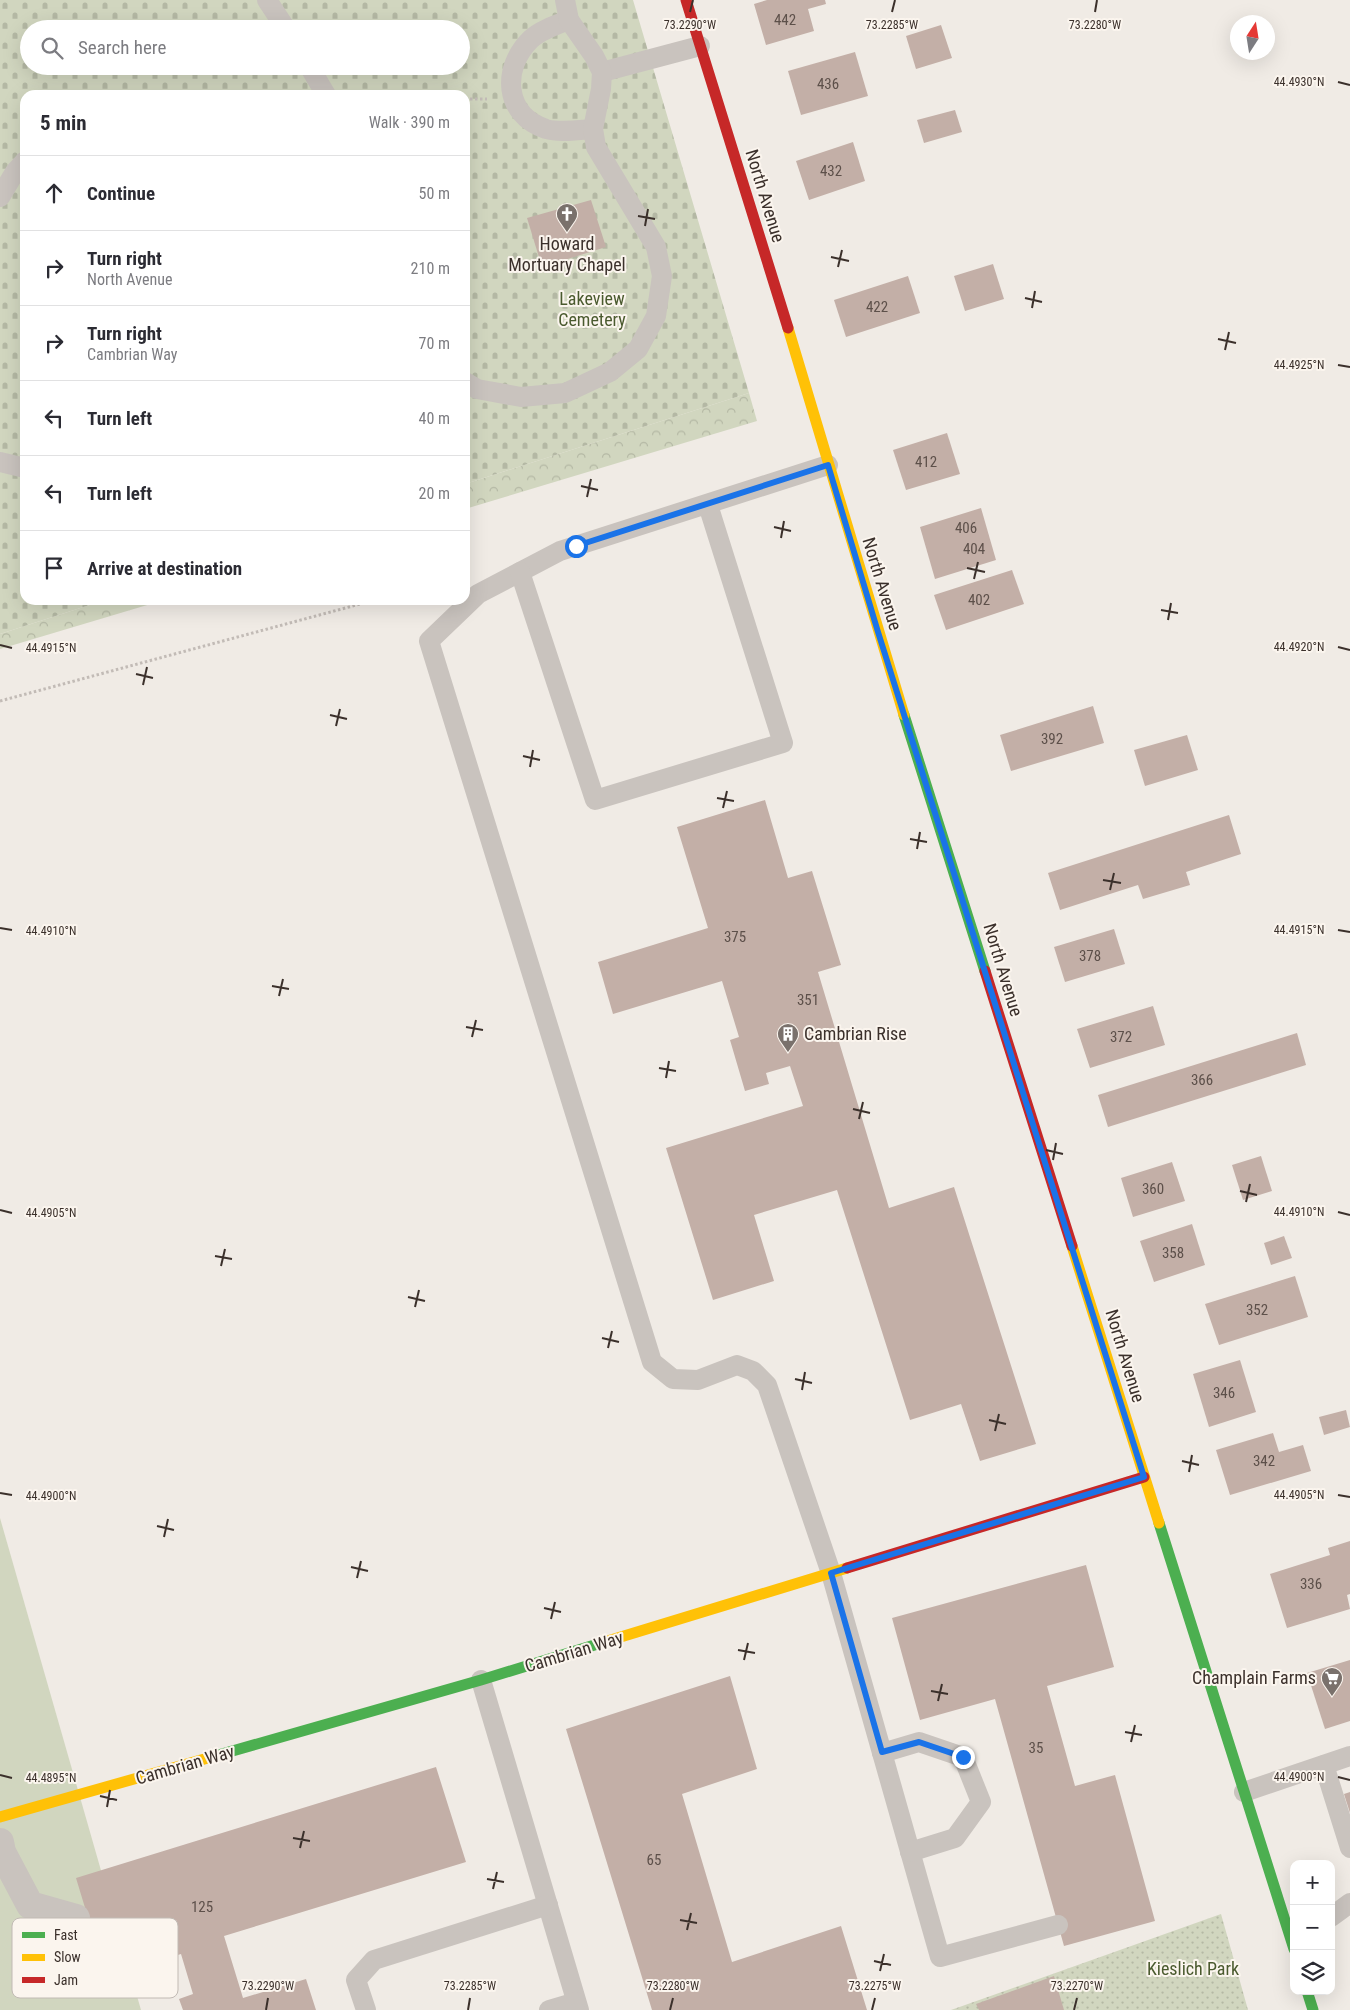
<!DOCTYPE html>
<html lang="en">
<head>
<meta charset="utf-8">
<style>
	body { margin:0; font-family:"Roboto Condensed",sans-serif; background:#f2f2f3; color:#2b2b33 }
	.controls { position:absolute; right:15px; bottom:15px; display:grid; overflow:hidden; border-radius:10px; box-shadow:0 5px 20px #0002 }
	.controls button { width:45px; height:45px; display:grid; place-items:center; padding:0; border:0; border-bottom:1px solid #e1e1e2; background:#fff; color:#2b2b33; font:25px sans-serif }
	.compass { position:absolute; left:1230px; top:15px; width:45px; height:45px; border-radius:50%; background:#fff; box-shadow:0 5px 20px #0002; rotate:12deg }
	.stop { position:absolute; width:15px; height:15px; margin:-11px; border:4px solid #1a73e8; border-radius:50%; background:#fff }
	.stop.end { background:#1a73e8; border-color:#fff; box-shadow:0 1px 5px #0008 }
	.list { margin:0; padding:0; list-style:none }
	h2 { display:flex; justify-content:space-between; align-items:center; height:65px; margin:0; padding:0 20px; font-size:21px }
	h2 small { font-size:16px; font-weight:400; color:#7c7c81 }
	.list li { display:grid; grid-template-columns:32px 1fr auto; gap:15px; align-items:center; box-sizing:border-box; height:75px; padding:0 20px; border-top:1px solid #e1e1e2 }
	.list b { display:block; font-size:19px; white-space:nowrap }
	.list p { margin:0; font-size:16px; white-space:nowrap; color:#7c7c81 }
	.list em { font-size:16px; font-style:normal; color:#7c7c81 }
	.icon { flex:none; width:28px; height:28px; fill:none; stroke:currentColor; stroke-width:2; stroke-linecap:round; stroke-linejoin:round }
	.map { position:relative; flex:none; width:1350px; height:2010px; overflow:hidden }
	.search { position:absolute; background:#fff; box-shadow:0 5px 20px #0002; left:20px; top:20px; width:450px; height:55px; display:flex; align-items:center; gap:12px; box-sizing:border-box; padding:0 18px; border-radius:28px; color:#7c7c81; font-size:19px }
	.panel { position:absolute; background:#fff; box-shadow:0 5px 20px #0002; left:20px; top:90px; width:450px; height:515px; border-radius:15px }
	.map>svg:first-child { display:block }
	.grass { fill:#d1d6bf }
	.forest { fill:url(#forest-crowns) }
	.cemetery { fill:url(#cemetery-stones); fill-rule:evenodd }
	.park { fill:url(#park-dots) }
	.building { fill:#c3afa7 }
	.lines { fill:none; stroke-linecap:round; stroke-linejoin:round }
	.path { stroke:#c2bbb6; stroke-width:3; stroke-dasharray:2.5 2.5; stroke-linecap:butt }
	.lane { stroke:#c9c3be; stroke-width:20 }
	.street { stroke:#c9c3be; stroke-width:28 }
	.fast { stroke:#4caf50; stroke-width:11 }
	.slow { stroke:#ffc107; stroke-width:11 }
	.jam { stroke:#c62828; stroke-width:11 }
	.route { stroke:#1a73e8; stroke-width:6 }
	.ticks { fill:none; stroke:#3b302b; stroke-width:2 }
	.labels { text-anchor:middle; stroke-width:4; stroke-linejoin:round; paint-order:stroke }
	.number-label { font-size:15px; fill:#5d504a }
	.street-label { font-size:18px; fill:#3b302b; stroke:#fbf5ee }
	.poi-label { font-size:18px; fill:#3b302b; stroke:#fbf5ee }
	.park-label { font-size:18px; fill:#4a5a2e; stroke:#fbf5ee }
	.key { fill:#fbf5ee; stroke:#c1bab4; stroke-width:1 }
	.key-label { font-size:14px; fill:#3b302b }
	.ticks-label { font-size:12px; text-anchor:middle; fill:#3b302b; stroke:#fbf5ee; stroke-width:4; stroke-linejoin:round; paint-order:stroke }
</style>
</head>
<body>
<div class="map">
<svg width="1350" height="2010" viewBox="0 0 1350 2010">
	<defs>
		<pattern id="forest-crowns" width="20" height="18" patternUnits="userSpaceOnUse" patternTransform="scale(1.25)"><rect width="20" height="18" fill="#d1d6bf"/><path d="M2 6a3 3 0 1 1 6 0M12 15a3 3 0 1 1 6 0" fill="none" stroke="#b4b8a4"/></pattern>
		<pattern id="cemetery-stones" width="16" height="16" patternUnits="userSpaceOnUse" patternTransform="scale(1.25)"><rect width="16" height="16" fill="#d1d6bf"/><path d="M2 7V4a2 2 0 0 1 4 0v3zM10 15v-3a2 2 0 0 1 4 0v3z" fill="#b4b8a4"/></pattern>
		<pattern id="park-dots" width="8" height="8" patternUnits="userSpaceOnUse" patternTransform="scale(1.25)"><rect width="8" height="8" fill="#d1d6bf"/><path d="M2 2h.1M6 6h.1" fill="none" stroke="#b4b8a4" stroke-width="1.8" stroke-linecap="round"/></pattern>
	</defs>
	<rect width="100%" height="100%" fill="#f0ebe5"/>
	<path class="grass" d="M0,1518L141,2010H0Z"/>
	<g class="forest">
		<path d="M749,393L757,421L465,509V484Z"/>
		<path d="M105,600H164L0,649V634Z"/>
	</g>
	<path class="cemetery" d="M0,0H633L749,393L465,484V95H25V600H105L0,634ZM29,29H461V66H29Z"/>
	<path class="park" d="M1221,1914L1248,2010H951Z"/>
	<g class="building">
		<path d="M767,0H825L826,4L808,9L814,31L766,45L754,4Z"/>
		<path d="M941,25L952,58L916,69L906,36Z"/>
		<path d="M855,52L868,96L801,115L788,71Z"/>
		<path d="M955,110L962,132L924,143L917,120Z"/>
		<path d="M853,142L865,181L809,200L796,161Z"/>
		<path d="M591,200L606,247L542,267L527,218Z"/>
		<path d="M993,264L1004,299L965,311L954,276Z"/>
		<path d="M908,276L920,313L846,337L834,300Z"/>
		<path d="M947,433L960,474L906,490L893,450Z"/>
		<path d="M981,508L996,560L935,579L920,527Z"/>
		<path d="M1012,570L1024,604L946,630L934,595Z"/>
		<path d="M1093,706L1104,743L1011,771L1000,735Z"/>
		<path d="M1187,735L1198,770L1145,786L1134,750Z"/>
		<path d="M765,800L788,878L812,871L841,965L818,972L889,1208L954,1187L1036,1444L980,1461L961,1404L910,1420L837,1190L754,1215L774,1281L713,1300L666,1148L803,1106L790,1066L766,1073L769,1084L745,1091L730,1040L739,1037L722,981L613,1014L598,962L708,928L677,827Z"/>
		<path d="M1229,815L1241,854L1186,872L1190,885L1143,899L1138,885L1060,910L1048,873Z"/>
		<path d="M1114,929L1125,964L1065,982L1054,947Z"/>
		<path d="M1153,1006L1165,1045L1090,1068L1077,1029Z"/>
		<path d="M1297,1033L1306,1065L1108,1127L1098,1095Z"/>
		<path d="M1261,1156L1272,1191L1243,1200L1232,1165Z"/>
		<path d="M1172,1162L1185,1201L1133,1217L1121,1178Z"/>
		<path d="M1192,1224L1205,1265L1154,1282L1140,1241Z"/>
		<path d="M1284,1236L1292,1258L1271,1265L1264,1243Z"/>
		<path d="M1295,1276L1308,1317L1219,1345L1205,1304Z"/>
		<path d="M1240,1360L1256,1412L1209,1427L1193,1374Z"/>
		<path d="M1346,1410L1350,1427L1324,1435L1319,1417Z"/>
		<path d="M1273,1433L1279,1452L1303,1445L1311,1471L1230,1495L1216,1450Z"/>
		<path d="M1350,1541V1594L1347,1595L1350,1609L1287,1628L1270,1574L1330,1555L1328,1548Z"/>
		<path d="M1086,1565L1114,1667L1047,1686L1075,1786L1115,1775L1155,1921L1064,1946L995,1699L920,1720L892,1618Z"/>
		<path d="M1350,1660V1721L1325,1729L1307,1673Z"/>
		<path d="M730,1676L757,1769L682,1794L732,1962L841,1926L867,2010H652L566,1729Z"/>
		<path d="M436,1767L466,1862L224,1936L243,1998L306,1979L316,2010H183L179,1999L193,1994L181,1954L106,1977L76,1878Z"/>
		<path d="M1350,1792V1813L1344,1794Z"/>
		<path d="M1054,1976L1064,2010H979L976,2004Z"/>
	</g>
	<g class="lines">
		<g class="path">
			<path d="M465,99H487"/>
			<path d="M0,701L375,600"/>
		</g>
		<g class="lane">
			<path d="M267,0L286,29"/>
			<path d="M569,20C556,25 541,30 531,39C501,68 504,115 546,129C560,133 578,130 593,129"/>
			<path d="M309,66L326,95"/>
			<path d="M602,72L700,46"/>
			<path d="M0,197L15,172L25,161"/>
			<path d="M465,382L477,389L521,397L565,393L610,372L638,349L656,316L662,276L656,247L596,147L593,129L601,89L602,72L594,56L569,20L565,0"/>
			<path d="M0,462L25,468"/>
			<path d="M828,465L560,551L478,594L429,641L652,1362L673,1379L698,1380L737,1365L753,1371L767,1385L831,1573L940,1957L1058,1925"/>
			<path d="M520,572L595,800L783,743L708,505"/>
			<path d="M481,1680L579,2010"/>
			<path d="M882,1753L919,1742L963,1757L981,1802L955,1838L910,1852"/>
			<path d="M1324,1765L1350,1848"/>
			<path d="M1244,1792L1350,1756"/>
			<path d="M1331,1917L1350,1903"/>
			<path d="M366,2010L356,1980L374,1960L548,1905"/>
			<path d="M549,2010L576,2002"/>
		</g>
		<path class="street" d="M0,1842L2,1852L30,1905L76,1918"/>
		<g class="fast">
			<path d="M904,715L985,971"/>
			<path d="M1159,1523L1294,1949"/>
			<path d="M215,1756L481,1680L601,1643"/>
			<path d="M1307,1991L1313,2010"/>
		</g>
		<g class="slow">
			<path d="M788,328L904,715"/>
			<path d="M1072,1246L1159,1523"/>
			<path d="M601,1643L847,1568"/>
			<path d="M0,1817L215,1756"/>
		</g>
		<g class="jam">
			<path d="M686,0L788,328"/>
			<path d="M985,971L1072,1246"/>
			<path d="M847,1568L1144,1477"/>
		</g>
	</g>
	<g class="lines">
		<path class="route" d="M576,546L828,465L878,632L1144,1477L831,1573L882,1752L919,1742L963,1757"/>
	</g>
	<path class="ticks" d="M690,12L693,0M892,12L895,0M1095,12L1097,0M1338,82L1350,85M638,216L655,219M645,226L648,209M831,257L849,261M838,267L842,250M1025,298L1042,302M1032,308L1035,291M1218,339L1236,343M1225,350L1229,332M1338,365L1350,367M581,486L598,490M587,497L591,479M774,527L791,531M781,538L784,521M967,568L985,572M974,579L978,562M1161,610L1178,613M1168,620L1171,603M0,645L12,648M1338,647L1350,650M136,674L153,678M143,685L147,667M330,715L347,719M336,726L340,709M523,756L540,760M530,767L533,750M717,798L734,801M723,808L727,791M910,839L927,842M917,849L920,832M1103,880L1121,883M1110,890L1114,873M0,928L12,930M1338,930L1350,932M272,986L289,989M279,996L283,979M466,1027L483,1030M472,1037L476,1020M659,1068L676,1071M666,1078L669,1061M853,1109L870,1113M859,1119L863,1102M1046,1150L1063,1154M1053,1160L1056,1143M1240,1191L1257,1195M1246,1202L1250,1184M0,1210L12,1213M1338,1212L1350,1215M215,1256L232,1259M221,1266L225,1249M408,1297L425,1301M415,1307L419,1290M602,1338L619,1342M608,1348L612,1331M795,1379L812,1383M802,1390L805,1372M989,1420L1006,1424M995,1431L999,1414M1182,1461L1199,1465M1189,1472L1192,1455M0,1493L12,1495M1338,1495L1350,1497M157,1526L174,1530M164,1537L168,1519M351,1567L368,1571M357,1578L361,1561M544,1608L561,1612M551,1619L555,1602M738,1650L755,1653M744,1660L748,1643M931,1691L948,1694M938,1701L942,1684M1125,1732L1142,1735M1131,1742L1135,1725M0,1775L12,1778M1338,1777L1350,1780M100,1796L117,1800M107,1807L110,1790M293,1838L310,1841M300,1848L304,1831M487,1879L504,1882M493,1889L497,1872M680,1920L697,1923M687,1930L691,1913M874,1961L891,1965M880,1971L884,1954M266,2010L268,1998M468,2010L470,1998M670,2010L673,1998M872,2010L875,1998M1074,2010L1077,1998"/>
	<defs>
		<g id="church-pin" transform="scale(1.125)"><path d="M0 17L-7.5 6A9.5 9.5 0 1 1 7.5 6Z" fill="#7a716c" stroke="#fbf5ee"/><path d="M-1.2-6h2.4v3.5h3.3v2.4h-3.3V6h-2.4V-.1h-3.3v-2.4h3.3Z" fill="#fff"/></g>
		<g id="building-pin" transform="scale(1.125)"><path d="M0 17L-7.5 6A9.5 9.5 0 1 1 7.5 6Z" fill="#7a716c" stroke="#fbf5ee"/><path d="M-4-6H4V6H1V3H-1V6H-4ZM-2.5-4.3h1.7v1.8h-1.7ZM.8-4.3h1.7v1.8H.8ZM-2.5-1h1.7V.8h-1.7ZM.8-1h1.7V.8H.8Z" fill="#fff"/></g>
		<g id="supermarket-pin" transform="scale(1.125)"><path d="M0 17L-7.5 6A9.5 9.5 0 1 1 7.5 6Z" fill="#7a716c" stroke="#fbf5ee"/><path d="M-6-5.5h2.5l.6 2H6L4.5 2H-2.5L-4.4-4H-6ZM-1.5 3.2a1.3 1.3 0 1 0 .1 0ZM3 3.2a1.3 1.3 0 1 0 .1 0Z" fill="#fff"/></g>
	</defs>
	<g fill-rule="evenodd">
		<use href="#church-pin" x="567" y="214"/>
		<use href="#building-pin" x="788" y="1034"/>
		<use href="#supermarket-pin" x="1332" y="1678"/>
	</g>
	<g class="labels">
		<g class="number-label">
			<text x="785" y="25">442</text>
			<text x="828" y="89">436</text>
			<text x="831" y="176">432</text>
			<text x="877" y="312">422</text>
			<text x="926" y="467">412</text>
			<text x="966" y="533">406</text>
			<text x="974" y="554">404</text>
			<text x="979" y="605">402</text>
			<text x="1052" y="744">392</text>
			<text x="735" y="942">375</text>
			<text x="1090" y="961">378</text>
			<text x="808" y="1005">351</text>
			<text x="1121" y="1042">372</text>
			<text x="1202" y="1085">366</text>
			<text x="1153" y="1194">360</text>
			<text x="1173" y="1258">358</text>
			<text x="1257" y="1315">352</text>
			<text x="1224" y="1398">346</text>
			<text x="1264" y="1466">342</text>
			<text x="1311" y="1589">336</text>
			<text x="1036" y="1753">35</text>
			<text x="654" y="1865">65</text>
			<text x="202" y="1912">125</text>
		</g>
		<g class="street-label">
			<text transform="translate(765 196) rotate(73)" y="6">North Avenue</text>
			<text transform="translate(882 584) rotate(73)" y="6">North Avenue</text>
			<text transform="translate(1003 970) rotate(73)" y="6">North Avenue</text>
			<text transform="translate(1125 1356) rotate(73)" y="6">North Avenue</text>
			<text transform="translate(574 1652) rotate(-17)" y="6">Cambrian Way</text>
			<text transform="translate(185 1765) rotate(-16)" y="6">Cambrian Way</text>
		</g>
		<g class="poi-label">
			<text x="567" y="250">Howard<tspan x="567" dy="21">Mortuary Chapel</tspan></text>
			<text x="804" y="1040" text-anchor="start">Cambrian Rise</text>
			<text x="1316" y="1684" text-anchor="end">Champlain Farms</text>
		</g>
		<g class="park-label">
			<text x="592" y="305">Lakeview<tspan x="592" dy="21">Cemetery</tspan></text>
			<text x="1193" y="1975">Kieslich Park</text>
		</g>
	</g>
	<rect x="12" y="1918" width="166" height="80" rx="8" class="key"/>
	<rect x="22" y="1932" width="23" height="6" fill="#4caf50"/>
	<rect x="22" y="1954" width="23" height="7" fill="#ffc107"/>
	<rect x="22" y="1977" width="23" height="6" fill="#c62828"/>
	<g class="key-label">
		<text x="54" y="1940">Fast</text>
		<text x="54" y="1962">Slow</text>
		<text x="54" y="1985">Jam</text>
	</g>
	<g class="ticks-label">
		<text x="690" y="29">73.2290°W</text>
		<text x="892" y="29">73.2285°W</text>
		<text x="1095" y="29">73.2280°W</text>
		<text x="1299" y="86">44.4930°N</text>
		<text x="1299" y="369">44.4925°N</text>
		<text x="1299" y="651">44.4920°N</text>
		<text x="51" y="652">44.4915°N</text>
		<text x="1299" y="934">44.4915°N</text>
		<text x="51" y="935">44.4910°N</text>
		<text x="1299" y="1216">44.4910°N</text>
		<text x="51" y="1217">44.4905°N</text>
		<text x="1299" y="1499">44.4905°N</text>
		<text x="51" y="1500">44.4900°N</text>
		<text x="1299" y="1781">44.4900°N</text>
		<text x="51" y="1782">44.4895°N</text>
		<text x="268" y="1990">73.2290°W</text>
		<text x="470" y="1990">73.2285°W</text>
		<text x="673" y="1990">73.2280°W</text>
		<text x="875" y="1990">73.2275°W</text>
		<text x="1077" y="1990">73.2270°W</text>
	</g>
</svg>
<div class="controls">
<button>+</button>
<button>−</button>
<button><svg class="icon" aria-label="layers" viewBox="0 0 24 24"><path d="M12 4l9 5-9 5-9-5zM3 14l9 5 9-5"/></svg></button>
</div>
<svg class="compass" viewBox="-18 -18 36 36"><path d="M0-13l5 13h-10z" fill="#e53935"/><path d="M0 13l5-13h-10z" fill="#7c7c81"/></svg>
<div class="stop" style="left:576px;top:546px"></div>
<div class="stop end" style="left:963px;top:1757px"></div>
<div class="search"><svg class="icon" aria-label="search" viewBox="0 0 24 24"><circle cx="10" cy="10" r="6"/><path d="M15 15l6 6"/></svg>Search here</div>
<section class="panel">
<h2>5 min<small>Walk · 390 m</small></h2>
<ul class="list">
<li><svg class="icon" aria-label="ahead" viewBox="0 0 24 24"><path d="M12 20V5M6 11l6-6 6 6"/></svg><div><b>Continue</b></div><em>50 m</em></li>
<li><svg class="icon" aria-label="right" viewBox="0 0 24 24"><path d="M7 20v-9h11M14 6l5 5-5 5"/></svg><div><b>Turn right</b><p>North Avenue</p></div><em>210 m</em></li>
<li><svg class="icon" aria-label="right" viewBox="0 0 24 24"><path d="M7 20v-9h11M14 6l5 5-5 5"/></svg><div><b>Turn right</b><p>Cambrian Way</p></div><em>70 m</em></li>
<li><svg class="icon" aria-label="left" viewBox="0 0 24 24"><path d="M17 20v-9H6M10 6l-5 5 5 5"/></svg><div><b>Turn left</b></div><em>40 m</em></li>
<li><svg class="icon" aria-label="left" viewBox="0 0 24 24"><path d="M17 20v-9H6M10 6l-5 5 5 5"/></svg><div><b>Turn left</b></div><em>20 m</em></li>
<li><svg class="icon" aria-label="arrive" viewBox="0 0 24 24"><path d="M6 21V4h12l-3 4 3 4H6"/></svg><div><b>Arrive at destination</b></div></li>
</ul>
</section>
</div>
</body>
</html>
